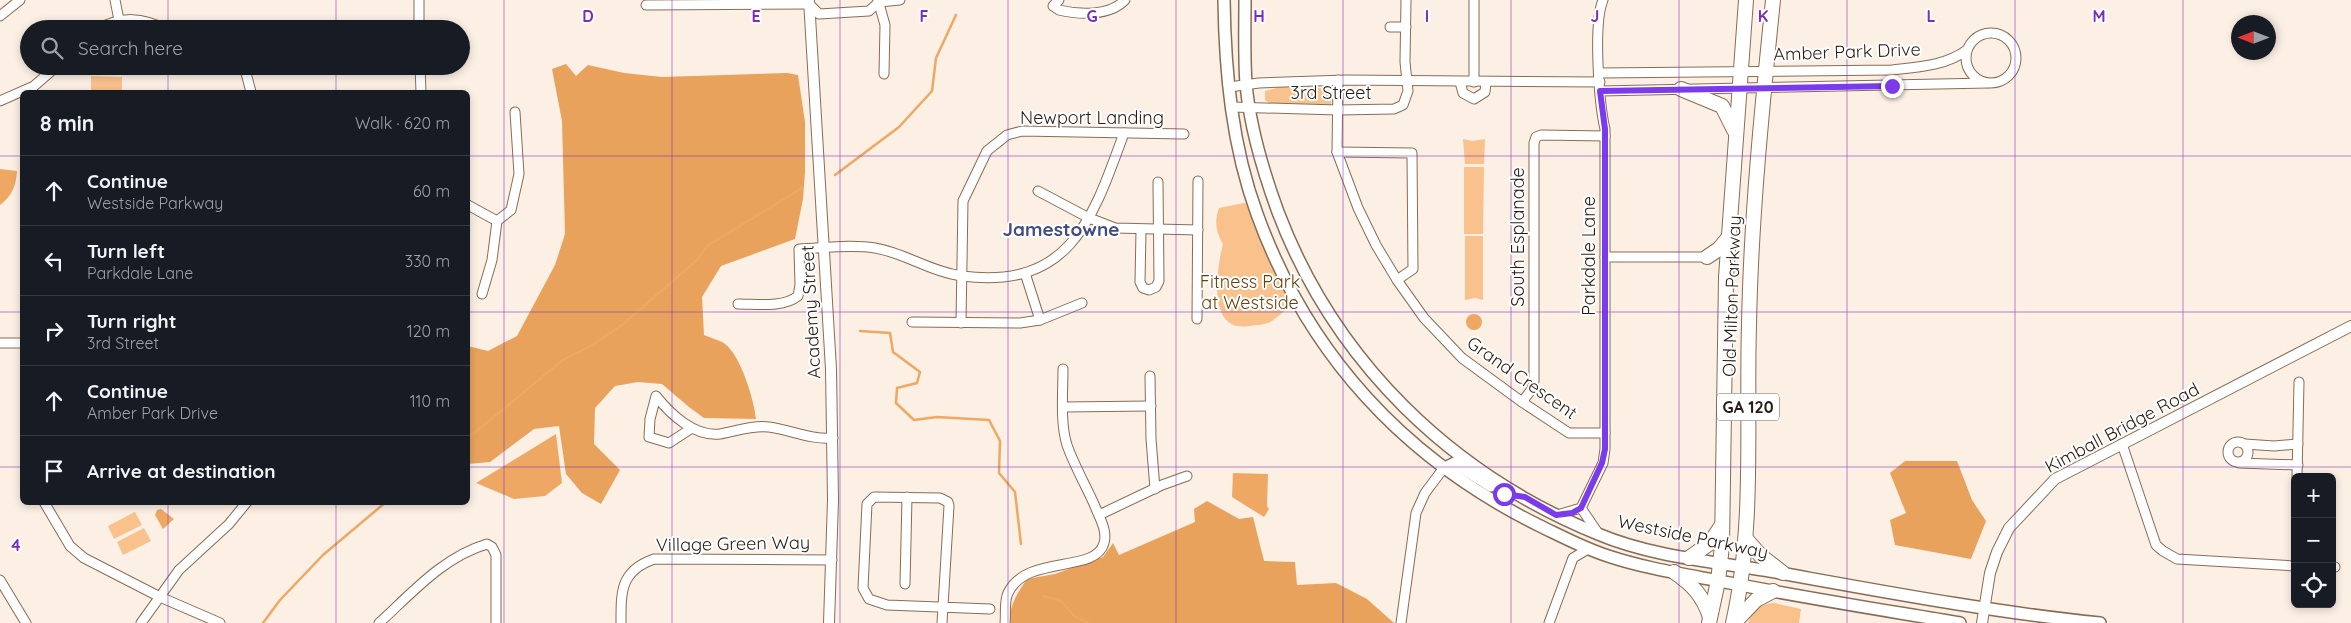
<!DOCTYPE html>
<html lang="en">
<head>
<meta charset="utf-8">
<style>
	body { margin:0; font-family:Quicksand,sans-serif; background:#20242c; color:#f1f3f6 }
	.controls { position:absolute; right:15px; bottom:15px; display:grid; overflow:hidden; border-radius:8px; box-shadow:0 2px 8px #0003 }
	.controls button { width:45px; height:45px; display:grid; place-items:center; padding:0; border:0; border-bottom:1px solid #363941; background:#171b24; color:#f1f3f6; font:25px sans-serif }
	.compass { position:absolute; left:2231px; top:15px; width:45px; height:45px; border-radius:50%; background:#171b24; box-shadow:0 2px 8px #0003; rotate:270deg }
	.stop { position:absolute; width:15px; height:15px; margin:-11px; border:4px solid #7c3aed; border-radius:50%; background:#fff }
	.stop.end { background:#7c3aed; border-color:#fff; box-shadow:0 1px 5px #0008 }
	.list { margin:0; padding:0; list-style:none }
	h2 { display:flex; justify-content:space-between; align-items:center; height:65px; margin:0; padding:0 20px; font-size:21px }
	h2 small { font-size:16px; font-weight:400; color:#9ea1a6 }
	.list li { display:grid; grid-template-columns:32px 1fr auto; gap:15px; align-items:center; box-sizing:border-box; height:70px; padding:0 20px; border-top:1px solid #363941 }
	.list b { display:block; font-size:19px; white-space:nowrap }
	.list p { margin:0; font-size:16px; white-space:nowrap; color:#9ea1a6 }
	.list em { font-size:16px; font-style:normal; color:#9ea1a6 }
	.icon { flex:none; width:28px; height:28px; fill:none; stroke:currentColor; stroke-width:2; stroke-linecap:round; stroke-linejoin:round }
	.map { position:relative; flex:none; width:2351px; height:623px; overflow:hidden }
	.search { position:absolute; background:#171b24; box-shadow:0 2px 8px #0003; left:20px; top:20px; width:450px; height:55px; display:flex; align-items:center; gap:12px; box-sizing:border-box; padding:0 18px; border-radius:28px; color:#9ea1a6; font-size:19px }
	.panel { position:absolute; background:#171b24; box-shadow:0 2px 8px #0003; left:20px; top:90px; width:450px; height:415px; border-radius:8px }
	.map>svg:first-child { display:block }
	.green { fill:#f9c18c }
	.forest { fill:#e8a25c }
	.water { fill:#efa863 }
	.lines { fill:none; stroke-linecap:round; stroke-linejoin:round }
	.stream { stroke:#efa863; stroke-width:2.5 }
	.minor-casing { stroke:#886d55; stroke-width:11 }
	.tertiary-casing { stroke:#886d55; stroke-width:12 }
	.secondary-casing { stroke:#886d55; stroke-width:14 }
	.trunk-casing { stroke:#886d55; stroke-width:16 }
	.minor { stroke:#fff; stroke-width:9 }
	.tertiary { stroke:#fff; stroke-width:10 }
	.secondary { stroke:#fff; stroke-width:11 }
	.trunk { stroke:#fff; stroke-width:14 }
	.route { stroke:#7c3aed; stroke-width:6 }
	.grid { fill:none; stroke:#7b2cbf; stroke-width:1; stroke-opacity:0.55 }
	.labels { text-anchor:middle; stroke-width:4; stroke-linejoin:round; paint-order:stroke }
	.shield { fill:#fff; stroke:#686059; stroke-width:1 }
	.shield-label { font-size:16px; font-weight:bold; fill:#271c12 }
	.street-label { font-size:18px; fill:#271c12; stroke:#fff }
	.park-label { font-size:18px; fill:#6c3f07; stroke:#fff }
	.neighbourhood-label { font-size:19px; font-weight:bold; fill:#404b87; stroke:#fff }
	.grid-label { font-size:16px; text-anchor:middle; font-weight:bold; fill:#7b2cbf; stroke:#fff; stroke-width:4; stroke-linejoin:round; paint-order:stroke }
</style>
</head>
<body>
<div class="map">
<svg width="2351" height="623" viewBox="0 0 2351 623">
	<rect width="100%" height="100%" fill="#fcefe4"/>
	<g class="green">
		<path d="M91,66H122V72L91,71Z"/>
		<path d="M91,76L122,77V91L91,90Z"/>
		<path d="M1280,87L1331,88V105L1270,104L1265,100V91Z"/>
		<path d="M1463,139L1472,141L1485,139L1484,164H1465Z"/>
		<path d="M1464,167H1484L1483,234H1464Z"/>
		<path d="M1249,202L1269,253L1292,304C1286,310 1279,316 1272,321C1266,325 1256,325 1249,326C1206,333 1217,268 1223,244C1216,233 1214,221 1219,208Z"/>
		<path d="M1465,236H1483V300L1475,298L1465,300Z"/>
		<path d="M135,512L142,525L114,539L108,526Z"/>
		<path d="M144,528L151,541L123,555L117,542Z"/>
		<path d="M1774,603L1801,609L1799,623H1748C1752,610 1761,604 1774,603Z"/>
	</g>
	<g class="forest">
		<path d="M566,64L576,76L588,65L624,73L662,77L787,73L798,75L805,122V172L803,199L795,239L721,266L702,297L704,335C710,338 720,340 725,344C741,356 754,400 756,419L704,418L689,407L662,384L638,382L615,386L595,408L594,444L620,470L601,504L582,493L566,474L559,426L534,429L490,462L468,464V346L488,351L517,336L555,265L565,234L562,121L552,69Z"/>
		<path d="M1905,461H1957L1972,500L1986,521L1971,559L1895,545L1890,520L1906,513L1890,473Z"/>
		<path d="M1207,501L1239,519L1253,517L1264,561L1295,562L1297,585L1336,583L1367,599L1394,623H1010C1008,607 1018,592 1027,579L1055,574L1103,557L1113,543L1119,555L1195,522L1194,509Z"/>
	</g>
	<g class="water">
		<path d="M0,169L17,171C16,186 12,196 0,205Z"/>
		<circle cx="1474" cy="322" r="8"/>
		<path d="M556,434L562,483L545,496L514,499L476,483Z"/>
		<path d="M1233,473L1268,474L1267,506L1269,509L1264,517L1232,497Z"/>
		<path d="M161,509L174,519L163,529L155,515L157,510Z"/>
	</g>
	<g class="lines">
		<g class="stream">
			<path d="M835,175L899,127L932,91L936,58L956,15"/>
			<path d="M860,331L890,333L893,352L920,372L917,383L897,388L896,403L914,420L937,417L989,420L1000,441L999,473L1015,492L1021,544"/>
			<path d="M468,438L563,360L589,347L622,325L697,260L707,246L802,188"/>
			<path d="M1043,596L1061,601L1074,616L1088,623"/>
			<path d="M263,623L280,600L323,555L386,502"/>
		</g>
		<g class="minor-casing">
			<g id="minor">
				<path d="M115,0L119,20"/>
				<path d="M878,0L885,25L884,74"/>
				<path d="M1059,0L1053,6L1059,10C1080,15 1110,16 1125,0"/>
				<path d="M809,4L819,14L869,11L879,2L900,0"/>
				<path d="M646,5L809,4"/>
				<path d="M0,16L20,0"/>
				<path d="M1390,27H1406"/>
				<path d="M99,29C122,15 143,18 166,29"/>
				<path d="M419,29V0"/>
				<circle cx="1991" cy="58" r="25"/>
				<path d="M240,66L246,73L251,92"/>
				<path d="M420,66L421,92"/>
				<path d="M1599,73L1892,70C1919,67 1945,66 1967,50"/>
				<path d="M1338,80L1337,152L1358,208L1376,245L1397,280L1424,318L1462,358L1522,402L1569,433H1605"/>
				<path d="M1460,82L1463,93L1474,99L1485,92L1486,82"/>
				<path d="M1474,82V0"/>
				<path d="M1229,87L1259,83L1346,80L1600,82"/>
				<path d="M1600,91L1988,83"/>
				<path d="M0,101L34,86L57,66"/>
				<path d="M1232,107L1338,110L1394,109L1403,105L1408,91L1405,62L1406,0"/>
				<path d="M1337,152L1412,153L1413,269L1397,280"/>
				<path d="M1038,191L1089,218L1115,228L1198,230"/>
				<path d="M468,205L497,221"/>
				<path d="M1141,231L1140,282L1143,288L1149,290L1156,287L1159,281L1158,182"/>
				<path d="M1605,257H1707"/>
				<path d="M1025,273L1040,320"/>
				<path d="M482,294L492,260L497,221L511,210L519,174L515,112"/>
				<path d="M738,304C757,304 783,308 798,296L800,285L799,249C824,248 851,244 875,248C905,253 931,272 962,276C1071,290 1093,218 1124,133"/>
				<path d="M1197,319L1198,181"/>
				<path d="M912,322L1020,323L1040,320L1082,303"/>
				<path d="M961,323L963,201L987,151L1007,135L1022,131L1184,134"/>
				<path d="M0,343H22"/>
				<path d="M1150,376L1151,439L1155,489"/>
				<path d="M1522,402L1532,389L1534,381V143L1536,137L1541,135L1605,136"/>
				<path d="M1063,407L1151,406"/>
				<path d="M692,428L669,443L649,437L650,419L656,396C671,415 695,437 720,434C737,431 752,425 769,427C791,430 811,440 833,438"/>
				<circle cx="2238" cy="452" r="10"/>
				<path d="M2122,444L2156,545L2163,551L2177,559L2295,566"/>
				<path d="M2245,444L2274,446L2298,444"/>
				<path d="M2239,463L2298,465"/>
				<path d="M2297,477L2299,382"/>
				<path d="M44,502L70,546L84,558L160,597L220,623"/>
				<path d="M1581,508L1598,533"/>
				<path d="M1099,515L1162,485L1187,476"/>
				<path d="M1557,515L1581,508L1603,463L1605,449V129C1599,103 1593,24 1603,0"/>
				<path d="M2332,567H2335"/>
				<path d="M0,580L26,623"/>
				<path d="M905,584L907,497"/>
				<path d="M141,623L179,570L229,524L247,502"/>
				<path d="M379,623C412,593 443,557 487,544L492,547L496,555V623"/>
				<path d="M621,623C621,592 620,571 654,559L832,560"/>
				<path d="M942,623C944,584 947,545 949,506L948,502L940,498L874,497L867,504L863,588L869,599L887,605L990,609"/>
				<path d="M1005,623C1006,614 1004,601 1008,593C1026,554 1096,574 1104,543C1108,530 1098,515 1094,504C1085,484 1074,465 1067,445C1060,423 1063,392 1063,369"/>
				<path d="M1401,623L1416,513L1425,493L1443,469"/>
				<path d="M1549,623L1573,558L1588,549"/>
			</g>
		</g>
		<g class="tertiary-casing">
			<g id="tertiary">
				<path d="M809,0L831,369L833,500L829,623"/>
				<path d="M1982,623L1990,573L1997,552L2009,528L2055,479L2351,326"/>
			</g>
		</g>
		<g class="secondary-casing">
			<g id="secondary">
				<path d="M1224,0C1225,72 1232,146 1257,214C1308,355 1405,459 1538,525C1561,536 1583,548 1608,556C1647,569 1689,575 1730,583C1806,598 1883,610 1960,623"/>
				<path d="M1245,0C1245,28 1244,56 1246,84C1250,128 1263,171 1278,212C1335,362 1451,474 1598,534C1655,558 1720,562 1780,573C1886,592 1992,612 2100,623"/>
				<path d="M1443,469L1455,463L1491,486"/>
			</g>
		</g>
		<g class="trunk-casing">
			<g id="trunk">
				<path d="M1681,89L1722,106L1734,130"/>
				<path d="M1707,257L1719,249L1728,238"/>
				<path d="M1746,539L1761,556L1783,573"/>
				<path d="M1689,558L1710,543L1722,525"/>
				<path d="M1674,572C1693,585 1703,596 1710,617"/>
				<path d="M1709,623L1718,581L1722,546L1726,277L1746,0"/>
				<path d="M1733,623C1755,525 1746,424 1749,325C1751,216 1762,108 1773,0"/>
				<path d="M1734,623L1756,600L1773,591"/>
			</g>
		</g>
		<use href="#minor" class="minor"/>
		<use href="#tertiary" class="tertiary"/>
		<use href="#secondary" class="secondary"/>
		<use href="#trunk" class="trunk"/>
	</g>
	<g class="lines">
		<path class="route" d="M1504,494L1525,497L1556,515L1572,513L1581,508L1602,463L1605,449V129L1600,91L1892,86"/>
	</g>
	<path class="grid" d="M168,0V29M336,0V29M504,0V623M672,0V623M840,0V623M1008,0V623M1176,0V623M1343,0V623M1511,0V623M1679,0V623M1847,0V623M2015,0V623M2183,0V623M168,66V92M336,66V92M0,156H22M468,156H2351M0,312H22M468,312H2351M0,467H22M468,467H2351M168,502V623M336,502V623"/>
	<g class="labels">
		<rect class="shield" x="1717" y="393.5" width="62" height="27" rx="4"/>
		<g class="shield-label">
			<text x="1748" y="413">GA 120</text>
		</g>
		<g class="street-label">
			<text transform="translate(1847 52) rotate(-2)" y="6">Amber Park Drive</text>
			<text x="1331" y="99">3rd Street</text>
			<text x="1092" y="124">Newport Landing</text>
			<text transform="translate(1518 237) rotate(-90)" y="6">South Esplanade</text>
			<text transform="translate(1589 256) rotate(-90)" y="6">Parkdale Lane</text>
			<text transform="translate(1732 296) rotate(-88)" y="6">Old Milton Parkway</text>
			<text transform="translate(811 312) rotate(-93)" y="6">Academy Street</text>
			<text transform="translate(1522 378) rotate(35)" y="6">Grand Crescent</text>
			<text transform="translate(2122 428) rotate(-28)" y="6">Kimball Bridge Road</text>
			<text transform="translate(1693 537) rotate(12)" y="6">Westside Parkway</text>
			<text transform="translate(733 544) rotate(-1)" y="6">Village Green Way</text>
		</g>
		<g class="park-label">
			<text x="1250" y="288">Fitness Park<tspan x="1250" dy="21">at Westside</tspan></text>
		</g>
		<g class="neighbourhood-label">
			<text x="1061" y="236">Jamestowne</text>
		</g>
	</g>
	<g class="grid-label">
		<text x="588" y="22">D</text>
		<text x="756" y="22">E</text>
		<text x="924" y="22">F</text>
		<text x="1092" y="22">G</text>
		<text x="1259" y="22">H</text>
		<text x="1427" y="22">I</text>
		<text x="1595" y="22">J</text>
		<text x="1763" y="22">K</text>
		<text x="1931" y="22">L</text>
		<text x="2099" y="22">M</text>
		<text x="16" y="551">4</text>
	</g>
</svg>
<div class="controls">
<button>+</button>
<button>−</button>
<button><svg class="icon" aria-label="locate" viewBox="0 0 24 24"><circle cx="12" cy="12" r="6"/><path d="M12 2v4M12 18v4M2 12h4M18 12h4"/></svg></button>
</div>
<svg class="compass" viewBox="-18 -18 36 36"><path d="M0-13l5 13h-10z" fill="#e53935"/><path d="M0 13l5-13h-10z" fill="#9ea1a6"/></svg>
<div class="stop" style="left:1504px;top:494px"></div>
<div class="stop end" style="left:1892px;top:86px"></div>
<div class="search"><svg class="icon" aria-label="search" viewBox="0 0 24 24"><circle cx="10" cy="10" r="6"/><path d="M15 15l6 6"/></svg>Search here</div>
<section class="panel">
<h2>8 min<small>Walk · 620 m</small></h2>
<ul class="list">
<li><svg class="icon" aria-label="ahead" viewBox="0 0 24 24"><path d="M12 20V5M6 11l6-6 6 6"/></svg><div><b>Continue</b><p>Westside Parkway</p></div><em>60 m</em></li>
<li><svg class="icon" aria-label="left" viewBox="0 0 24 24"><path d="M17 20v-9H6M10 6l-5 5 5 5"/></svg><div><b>Turn left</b><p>Parkdale Lane</p></div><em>330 m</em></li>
<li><svg class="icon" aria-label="right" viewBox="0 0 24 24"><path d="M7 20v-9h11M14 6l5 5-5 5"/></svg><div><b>Turn right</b><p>3rd Street</p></div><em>120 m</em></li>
<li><svg class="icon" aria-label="ahead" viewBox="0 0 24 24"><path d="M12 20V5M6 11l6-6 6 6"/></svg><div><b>Continue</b><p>Amber Park Drive</p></div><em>110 m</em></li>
<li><svg class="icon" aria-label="arrive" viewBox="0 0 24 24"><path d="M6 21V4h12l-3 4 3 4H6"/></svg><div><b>Arrive at destination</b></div></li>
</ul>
</section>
</div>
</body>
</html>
